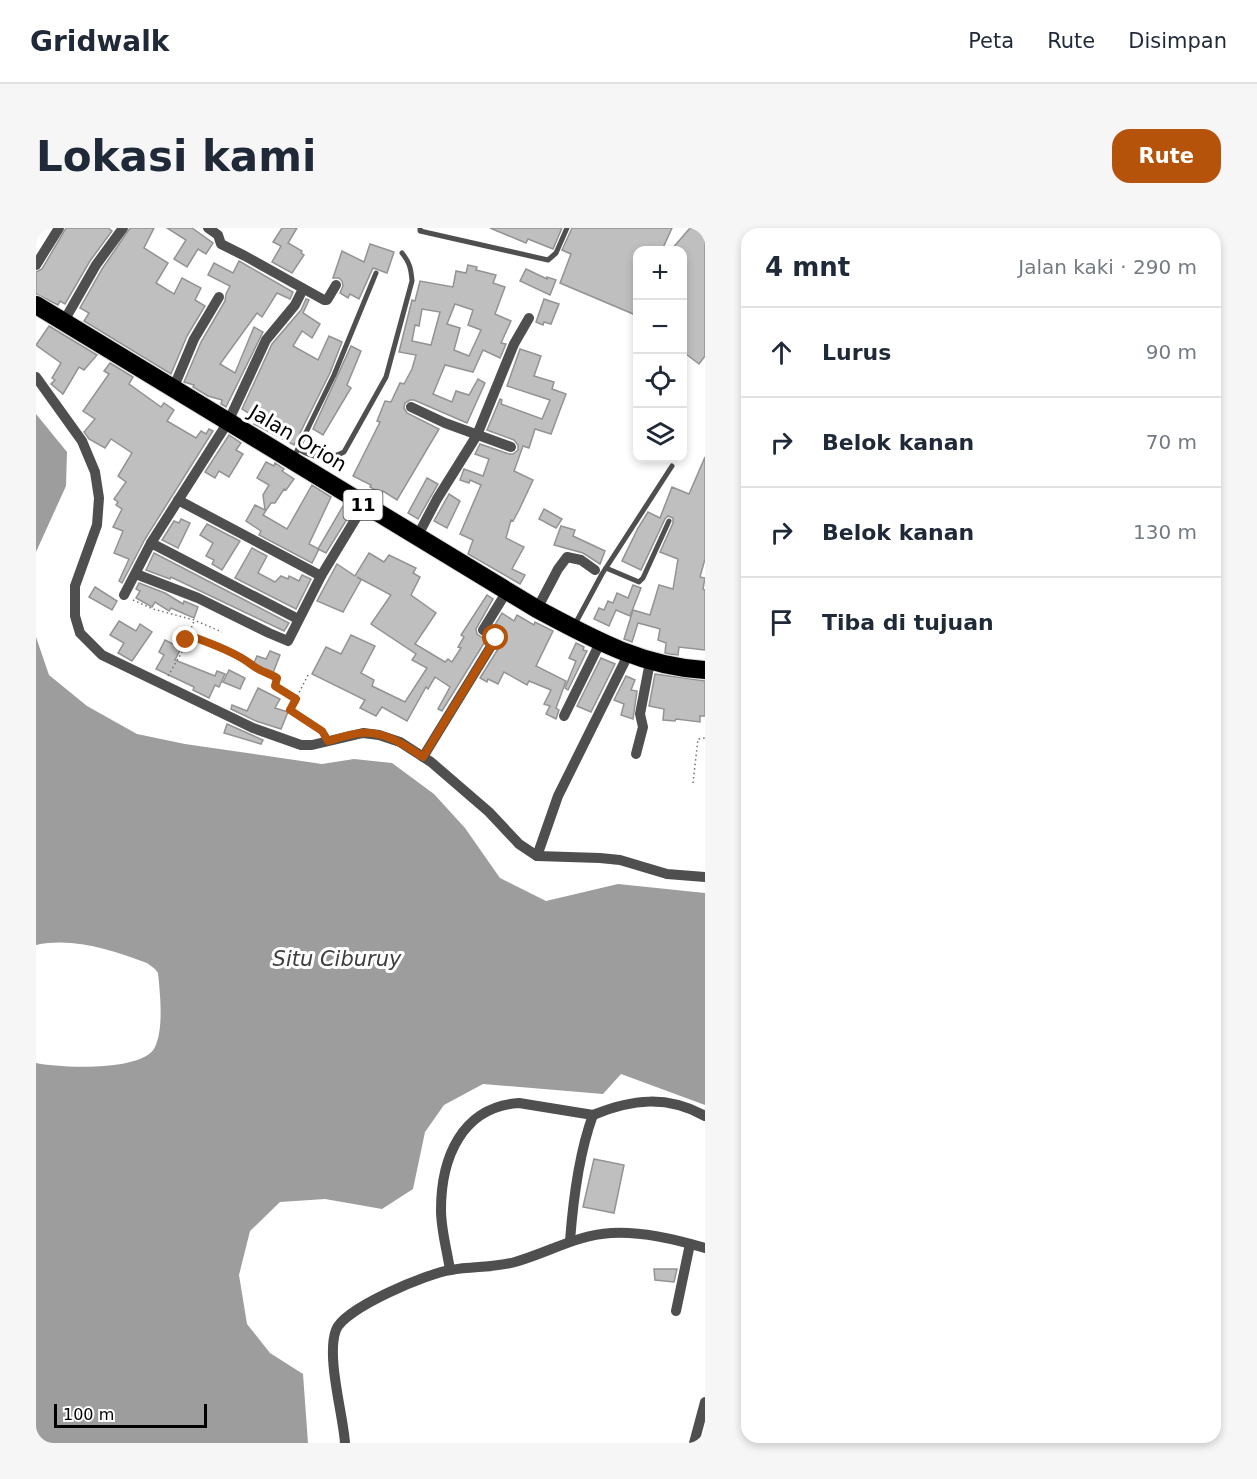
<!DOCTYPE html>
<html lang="id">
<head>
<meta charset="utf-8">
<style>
	body { margin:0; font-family:"DejaVu Sans",sans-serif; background:#f6f6f7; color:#1f2937 }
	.controls { position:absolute; right:18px; top:18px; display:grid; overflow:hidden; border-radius:12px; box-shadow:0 3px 9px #0003 }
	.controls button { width:54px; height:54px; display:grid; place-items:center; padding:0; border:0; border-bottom:2px solid #e0e1e3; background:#fff; color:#1f2937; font:30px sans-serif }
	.scale { position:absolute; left:18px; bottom:15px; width:153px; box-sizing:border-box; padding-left:6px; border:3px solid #000; border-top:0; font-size:16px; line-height:21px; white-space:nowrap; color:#000; -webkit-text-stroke:4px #fff; paint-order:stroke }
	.stop { position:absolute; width:18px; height:18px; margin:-14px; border:4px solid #b45309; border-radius:50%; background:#fff }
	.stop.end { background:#b45309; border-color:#fff; box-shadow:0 2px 6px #0008 }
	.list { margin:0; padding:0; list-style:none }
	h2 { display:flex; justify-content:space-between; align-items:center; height:78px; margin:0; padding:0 24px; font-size:26px }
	h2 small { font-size:20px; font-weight:400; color:#747a83 }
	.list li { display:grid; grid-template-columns:39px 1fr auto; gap:18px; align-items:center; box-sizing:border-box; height:90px; padding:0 24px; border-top:2px solid #e0e1e3 }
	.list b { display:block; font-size:22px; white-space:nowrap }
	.list em { font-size:20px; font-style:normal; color:#747a83 }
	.icon { flex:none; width:33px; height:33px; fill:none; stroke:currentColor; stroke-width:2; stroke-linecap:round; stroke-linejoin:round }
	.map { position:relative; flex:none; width:669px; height:1215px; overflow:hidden; border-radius:18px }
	header { display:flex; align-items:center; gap:36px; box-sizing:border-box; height:84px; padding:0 30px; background:#fff; border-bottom:2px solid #e0e1e3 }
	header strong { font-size:28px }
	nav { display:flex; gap:33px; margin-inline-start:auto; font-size:21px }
	.intro { display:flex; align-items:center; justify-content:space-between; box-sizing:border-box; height:144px; padding:0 36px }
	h1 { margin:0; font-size:42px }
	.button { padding:15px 27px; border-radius:18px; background:#b45309; color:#fff; font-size:21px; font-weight:700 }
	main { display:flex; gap:36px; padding:0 36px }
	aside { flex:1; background:#fff; border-radius:18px; box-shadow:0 3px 9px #0003 }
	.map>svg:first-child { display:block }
	.water { fill:#9d9d9d }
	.building { fill:#bfbfbf; stroke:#939393; stroke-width:1.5; fill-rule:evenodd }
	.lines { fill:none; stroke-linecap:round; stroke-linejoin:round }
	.highway-casing { stroke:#dbdbdb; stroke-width:20 }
	.path { stroke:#717171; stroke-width:1.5; stroke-dasharray:1.5 3; stroke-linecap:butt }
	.lane { stroke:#4f4f4f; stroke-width:5 }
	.street { stroke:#4f4f4f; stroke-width:10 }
	.highway { stroke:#000; stroke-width:18 }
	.route { stroke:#b45309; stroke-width:8 }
	.labels { text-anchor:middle; stroke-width:6; stroke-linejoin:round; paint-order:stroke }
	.shield { fill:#fff; stroke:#4c4c4c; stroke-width:1.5 }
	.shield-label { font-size:18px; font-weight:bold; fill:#000 }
	.street-label { font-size:20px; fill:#000; stroke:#fff }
	.water-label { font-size:21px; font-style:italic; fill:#3e3e3e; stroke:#fff }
</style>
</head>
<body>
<header>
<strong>Gridwalk</strong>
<nav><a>Peta</a><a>Rute</a><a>Disimpan</a></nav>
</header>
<div class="intro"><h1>Lokasi kami</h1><a class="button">Rute</a></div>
<main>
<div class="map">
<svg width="669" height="1215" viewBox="0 0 669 1215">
	<rect width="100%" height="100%" fill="#fff"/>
	<g class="water">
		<path d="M0,186L31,224L30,258L0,324Z"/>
		<path d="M0,409L13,447L51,478L101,506L149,516L286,536L318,531L356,535L398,566L429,600L464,650L510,673L582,656L669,665V877L585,846L567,866L447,856L408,877L389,904L377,961L346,981L289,971L244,974L214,1003L203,1047L211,1096L234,1125L267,1146L272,1215H0V835C23,840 108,844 119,819C128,800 124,765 122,745L119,741L111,735C76,722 37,709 0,717Z"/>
	</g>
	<g class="building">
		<path d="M30,0H72L76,3L54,33L29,76L24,73L22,77L0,66V44L6,41Z"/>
		<path d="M94,0H118L108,20L132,35L120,55L138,66L146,50L165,60L159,72L169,78L151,108L135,146L48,93L53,85L44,80L66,41Z"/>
		<path d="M131,0H156L177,15L170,26L162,21L151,39L138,31L150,12Z"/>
		<path d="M246,0H261L252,15L266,23L265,25L268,27L256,45L236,34L245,18L237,14Z"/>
		<path d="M454,0H526L517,21L492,11L490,15Z"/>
		<path d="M536,0H636L626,22H602V88L524,55L535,26L526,22Z"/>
		<path d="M654,0H669V128L663,136L646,123V22H635Z"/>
		<path d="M334,16L358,24L351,45L337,40L323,71L314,66L312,70L304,65L307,58L306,53L303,50H297L306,23L328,34Z"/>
		<path d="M203,33L257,64L254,71L241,65L226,89L221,85L184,136L199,145L218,99L227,104L190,179L185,176L186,172L172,168L157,159L158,157L148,154L165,114L189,73L190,66L194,58L172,47L178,35L197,45Z"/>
		<path d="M432,37L441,39L440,42L460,47L457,55L469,59L459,86L475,93L465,115L470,116L464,130L447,122L437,144L409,137L397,166L416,174L420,163L433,167L442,151L449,155L431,195L378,172H374L369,175L368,180L371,185L403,201L361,272L347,263L346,266L334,259L335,257L317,248L344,194L341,193L349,173L355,174L364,155L368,156L376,141L380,127L363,124L376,72L379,73L384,53L417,59L420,43L430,45ZM419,76L437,82L432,97L445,102L433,128L418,122L424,100L411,96ZM386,81L404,84L395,117L376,113L379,97L383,98Z"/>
		<path d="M490,41L511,51V49L520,52L514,67L484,53Z"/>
		<path d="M270,71L273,72L267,85L284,96L276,110L266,103L257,118L282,132L293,108L306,114L294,145L258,217L218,196L222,191L206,181L236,116L265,82Z"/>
		<path d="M508,71L523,76L515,96L508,94L507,97L500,94Z"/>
		<path d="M13,98L61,127L48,142L43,139L27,166L15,156L19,152L16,150L25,135L0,117Z"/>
		<path d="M315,118L325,123L311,157L315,160L287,207L277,201Z"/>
		<path d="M484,121L505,128L498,148L518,154L516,161L530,166L515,206L499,201L493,220L487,218L478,243L497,252L483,282L477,293L475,292L470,310L488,319L476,341L489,347L484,356L432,326L437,312L424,306L445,257L434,252L433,255L424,252L428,241L447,248L453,231L439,226L444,216L473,226H477L482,222V217L478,212L451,202L464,171L466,172L465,176L506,191L514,172L471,158Z"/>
		<path d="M74,135L97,149L93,156L125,179L128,175L138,182L131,193L160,210L165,203L170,206L173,201L177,203L109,311L86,355L83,353L93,331L78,325L87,303L77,299L86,281L80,277L82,274L78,271L90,254L82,248L96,225L75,211L69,220L53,211L48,204L59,191L47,183L73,146L68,143Z"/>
		<path d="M193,207L205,215L200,222L207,226L193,249L183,243L179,250L169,244Z"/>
		<path d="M669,229V331L664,349L669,350L667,361L669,362V422L643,419L642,427L634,426L629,425L630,415L622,412L624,401L621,400L602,395L596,414L588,411L597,382L614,387L623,357L637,361L642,331L624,324L637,295V290L632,288L629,291L605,342L586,333L602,300L612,284L624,290L636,259L653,266Z"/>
		<path d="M230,234L238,238L239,235L248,241L246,243L258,251L250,262L248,261L239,275H235L227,287L251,301L276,257L295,269L273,316L283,321L276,335L223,307L225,303L210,293L219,277L229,282L227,267L233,257L221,250Z"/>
		<path d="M391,250L402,256L382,291L372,285Z"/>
		<path d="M413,266L424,273L411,300L398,293Z"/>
		<path d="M307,278L316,283L290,325L282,321Z"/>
		<path d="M508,281L526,291L520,300L503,291Z"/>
		<path d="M145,291L154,295L142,320L126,312L138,293L143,295Z"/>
		<path d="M171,296L204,313L186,342L176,336L178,332L170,328L177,315L164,307Z"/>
		<path d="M525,298L539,302L537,308L569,323L564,336L547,325L518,317Z"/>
		<path d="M216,320L231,328L222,345L239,354L245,348L252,351L253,348L263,353L266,347L275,351L260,381L199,350Z"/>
		<path d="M118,325L253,395L248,403L135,349L134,351L110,342Z"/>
		<path d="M333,325L348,334L353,327L380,340L377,345L384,349L375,367L400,385L379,416L409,434L412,431L416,434L425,420L422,419L428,409L425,407L451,367L457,371L440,401L441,406L450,412L406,483L402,481L414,459L399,449L392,461L390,459L371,493L346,479L340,488L324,480L329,472L276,446L290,419L305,426L315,407L339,418L325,445L338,452L336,458L369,474L391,440L376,432L380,426L335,396L355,367L321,349L325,352L307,384L281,373L301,336L319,348Z"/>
		<path d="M103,355L129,365L147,376L148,373L162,379L158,390L135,380L133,383L119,374L116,379L100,370L104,363L100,361Z"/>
		<path d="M597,357L605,360L594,388L580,382L573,398L558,391L563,380L568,382L572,373L577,375L581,365L592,370Z"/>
		<path d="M59,359L81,373L76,382L53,369Z"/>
		<path d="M466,385L478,393L481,387L498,397L499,394L517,403L500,438L530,453L520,480L523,482L520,491L510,486L514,478L508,476L515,462L493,453L491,457L468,444L462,456L452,451L451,454L444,450L467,413L466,406L457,400Z"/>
		<path d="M83,393L100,403L104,396L116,404L96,433L82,425L88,415L74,407Z"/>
		<path d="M129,412L145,420L139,432L179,448L181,443L189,446L183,459L179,457L173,470L157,462L158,459L120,441L128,427L123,424Z"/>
		<path d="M540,415L548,419L547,422L551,423L532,462L529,460L540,433L533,430Z"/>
		<path d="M234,423L244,427L237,445L217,437L221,428L230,431Z"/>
		<path d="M565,430L579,436L555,484L541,478Z"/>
		<path d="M193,442L209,450L204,461L187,454Z"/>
		<path d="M619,446L669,453V488H664V494L640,491L639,493L627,492L628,481L613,478Z"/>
		<path d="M590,448L599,452L595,462L601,463L597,491L585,487L588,476L578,472Z"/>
		<path d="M222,460L244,471L239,480L252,484L245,501L220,493L195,481L196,477L211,483Z"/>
		<path d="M191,496L227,512L225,516L188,505Z"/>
		<path d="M558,931L588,937L578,985L547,979Z"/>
		<path d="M618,1041H641L638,1054L619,1052Z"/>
	</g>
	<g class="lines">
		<g class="highway-casing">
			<path id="highway" d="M0,77L501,381C557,411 605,438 669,442"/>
		</g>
		<g class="path">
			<path d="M97,372L117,381L158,392L186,404"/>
			<path d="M152,407L209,431L216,438L241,450L239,458L259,471"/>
			<path d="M272,447L254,482L286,503"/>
			<path d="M132,448L146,424L158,393"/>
			<path d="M657,555L662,511L669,510"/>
		</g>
		<g class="lane">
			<path d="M384,0V3L512,32L520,25L531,0"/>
			<path d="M262,221C278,230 291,233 308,224L350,149L376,53C375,41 374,35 366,25"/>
			<path d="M257,231L298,147L340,45"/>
			<path d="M570,340L603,354L607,350L633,293"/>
			<path d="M538,398L566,346L636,238"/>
		</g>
		<g class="street">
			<path d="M172,0L182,7L185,16L209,28L288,72H291L300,57"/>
			<path d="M0,37L23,0"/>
			<path d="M28,93L60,37L87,0"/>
			<path d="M0,149L46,213L59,244L63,270L61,297L39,358V388L44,405L66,427L217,500L265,517H276L327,505L343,507L364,514L395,534L453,584L483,616L501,628L564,630L584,632L631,646L669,649"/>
			<path d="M137,161L158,111L183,69"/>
			<path d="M375,179L409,195L475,219"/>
			<path d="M142,272L285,348"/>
			<path d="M381,309L401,271L441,207L478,116L493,90"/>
			<path d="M115,315L262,391"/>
			<path d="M100,346L162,370L233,405L252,413L285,348L328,277"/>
			<path d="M88,367L115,315L192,194L230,112L259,77L267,61"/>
			<path d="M501,381L522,341L531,329L545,332L559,342"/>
			<path d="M528,488L564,415"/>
			<path d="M600,526L607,499L604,486L614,434"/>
			<path d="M387,529L460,410L447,402L471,363"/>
			<path d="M501,628L522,568L592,427"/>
			<path d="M534,1013C537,973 543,925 557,887C596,871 631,867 669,888"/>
			<path d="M414,1042C411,1022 405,1002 405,982C405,931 425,879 483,875L557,887"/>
			<path d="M640,1083L654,1016"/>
			<path d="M309,1215C307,1186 290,1128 300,1102C308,1080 392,1045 415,1042C437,1038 458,1040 479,1034C511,1025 541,1007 575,1005C606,1003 639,1011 669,1020"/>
			<path d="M658,1215L669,1174"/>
		</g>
		<use href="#highway" class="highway"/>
	</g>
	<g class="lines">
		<path class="route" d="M150,412L152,407C173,415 199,424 216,437C223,443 233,445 241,450L239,458L260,471L254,482L286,503L292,513C303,510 314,506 325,505C347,502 370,518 387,529L460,410"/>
	</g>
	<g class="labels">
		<rect class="shield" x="307.5" y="262" width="39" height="30" rx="4.5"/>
		<g class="shield-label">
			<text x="327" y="283">11</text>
		</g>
		<g class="street-label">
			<text transform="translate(262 210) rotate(31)" y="7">Jalan Orion</text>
		</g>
		<g class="water-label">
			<text x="301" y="738">Situ Ciburuy</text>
		</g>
	</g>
</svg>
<div class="controls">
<button>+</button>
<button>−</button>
<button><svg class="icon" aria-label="locate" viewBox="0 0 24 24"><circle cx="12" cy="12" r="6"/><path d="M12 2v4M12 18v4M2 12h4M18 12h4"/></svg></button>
<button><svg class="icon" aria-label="layers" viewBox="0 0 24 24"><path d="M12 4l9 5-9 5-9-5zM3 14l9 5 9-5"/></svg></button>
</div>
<div class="scale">100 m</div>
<div class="stop" style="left:460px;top:410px"></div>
<div class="stop end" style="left:150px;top:412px"></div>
</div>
<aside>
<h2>4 mnt<small>Jalan kaki · 290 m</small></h2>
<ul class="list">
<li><svg class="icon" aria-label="ahead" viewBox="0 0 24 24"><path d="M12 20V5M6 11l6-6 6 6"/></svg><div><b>Lurus</b></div><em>90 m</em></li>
<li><svg class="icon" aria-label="right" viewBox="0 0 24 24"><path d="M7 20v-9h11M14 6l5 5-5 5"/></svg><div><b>Belok kanan</b></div><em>70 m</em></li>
<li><svg class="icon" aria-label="right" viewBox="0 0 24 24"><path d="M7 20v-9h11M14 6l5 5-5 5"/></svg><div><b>Belok kanan</b></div><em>130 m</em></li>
<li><svg class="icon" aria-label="arrive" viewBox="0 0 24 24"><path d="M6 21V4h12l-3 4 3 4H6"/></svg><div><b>Tiba di tujuan</b></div></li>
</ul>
</aside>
</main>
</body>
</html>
